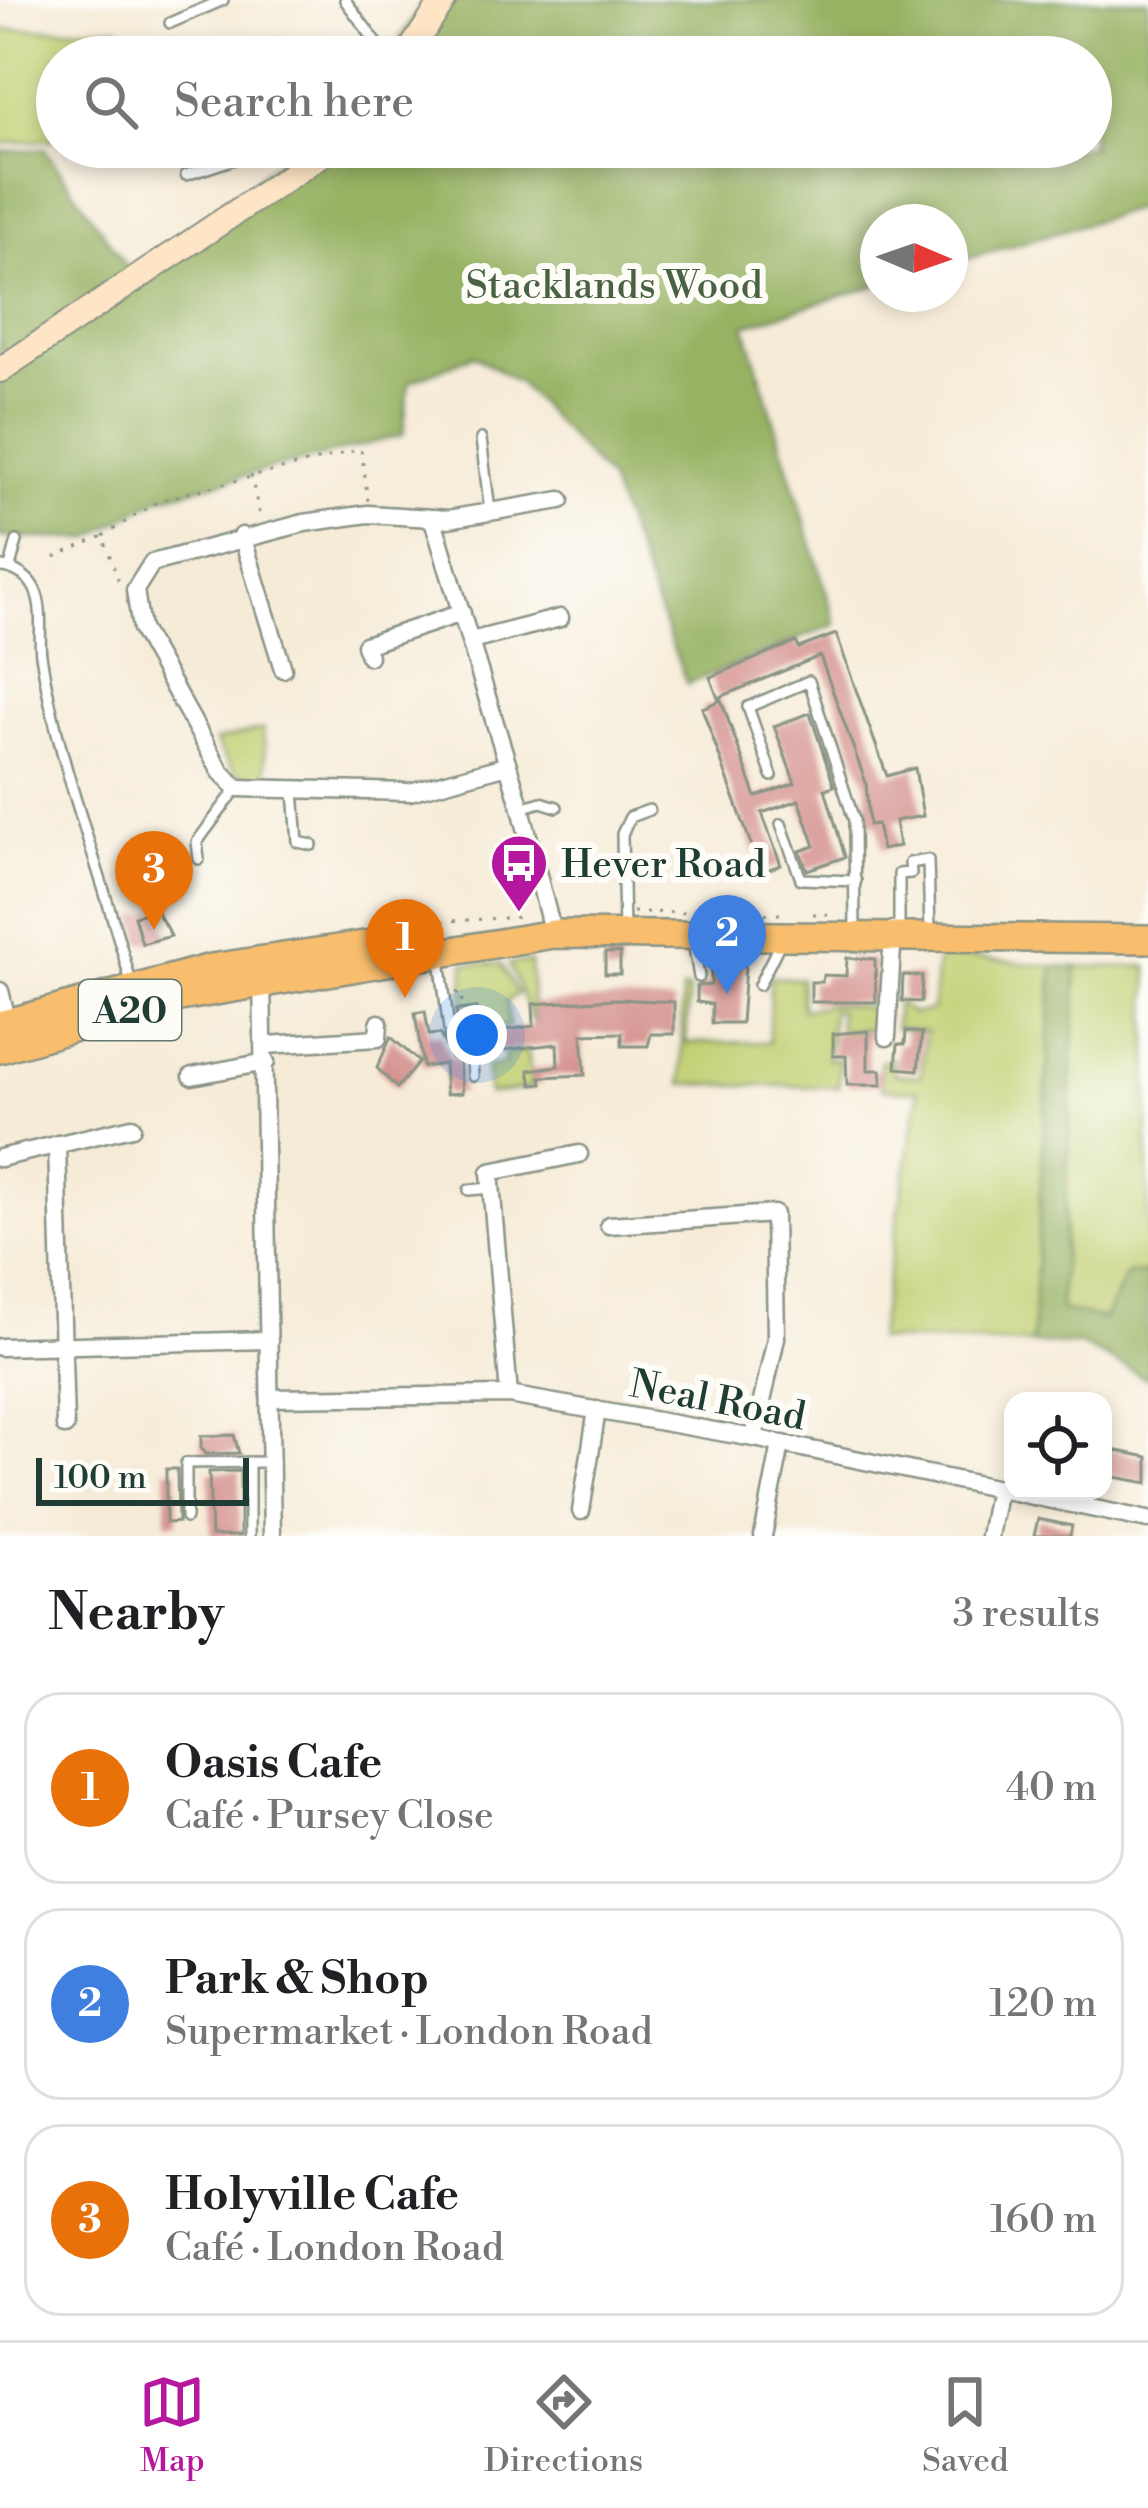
<!DOCTYPE html>
<html lang="en">
<head>
<meta charset="utf-8">
<style>
	body { margin:0; font-family:"Libre Bodoni",serif; background:#f2f2f2; color:#202124 }
	.controls { position:absolute; right:36px; bottom:36px; display:grid; overflow:hidden; border-radius:24px; box-shadow:0 6px 18px #0003 }
	.controls button { width:108px; height:108px; display:grid; place-items:center; padding:0; border:0; border-bottom:3px solid #e0e0e0; background:#fff; color:#202124; font:60px sans-serif }
	.compass { position:absolute; left:860px; top:204px; width:108px; height:108px; border-radius:50%; background:#fff; box-shadow:0 6px 18px #0003; rotate:92deg }
	.scale { position:absolute; left:36px; bottom:30px; width:213px; box-sizing:border-box; padding-left:12px; border:6px solid #1f3d34; border-top:0; font-size:33px; line-height:42px; white-space:nowrap; color:#1f3d34; -webkit-text-stroke:9px #fdfcf7; paint-order:stroke }
	.you { position:absolute; left:477px; top:1035px; width:42px; height:42px; margin:-30px; border:9px solid #fff; border-radius:50%; background:#1a73e8; box-shadow:0 0 0 18px #1a73e833 }
	.badge { display:grid; place-items:center; width:78px; height:78px; border-radius:50%; background:#b5179e; color:#fff; font-size:39px; font-weight:700 }
	.pin { position:absolute; translate:-50% -99px; filter:drop-shadow(0 3px 6px #0008) }
	.pin::after { content:''; position:absolute; top:63px; width:42px; height:36px; background:inherit; clip-path:polygon(0 0,100% 0,50% 100%) }
	.list { margin:0; padding:0; list-style:none }
	h2 { display:flex; justify-content:space-between; align-items:center; height:156px; margin:0; padding:0 48px; font-size:51px }
	h2 small { font-size:39px; font-weight:400; color:#757577 }
	.list li { display:grid; grid-template-columns:78px 1fr auto; gap:36px; align-items:center; box-sizing:border-box; height:192px; margin:0 24px 24px; padding:0 24px; border:3px solid #e0e0e0; border-radius:36px }
	.list b { display:block; font-size:45px; white-space:nowrap }
	.list p { margin:0; font-size:39px; white-space:nowrap; color:#757577 }
	.list em { font-size:39px; font-style:normal; color:#757577 }
	.icon { flex:none; width:66px; height:66px; fill:none; stroke:currentColor; stroke-width:2; stroke-linecap:round; stroke-linejoin:round }
	.map { position:relative; flex:none; width:1148px; height:1536px; overflow:hidden }
	.search { position:absolute; background:#fff; box-shadow:0 6px 18px #0003; left:36px; right:36px; top:36px; height:132px; display:flex; align-items:center; gap:30px; box-sizing:border-box; padding:0 42px; border-radius:66px; color:#757577; font-size:45px }
	.sheet { height:804px; background:#fff }
	nav { display:flex; justify-content:space-around; align-items:center; box-sizing:border-box; height:168px; border-top:3px solid #e0e0e0; background:#fff; font-size:33px; color:#757577 }
	nav a { display:grid; justify-items:center; gap:6px }
	nav .on { color:#b5179e }
	.map>svg:first-child { display:block }
	.green { fill:#c1cf71; stroke:#708652; stroke-width:3 }
	.forest { fill:#98b263; stroke:#5c784c; stroke-width:3 }
	.building { fill:#d59390 }
	.lines { fill:none; stroke-linecap:round; stroke-linejoin:round }
	.lane-casing { stroke:#8a9486; stroke-width:14 }
	.street-casing { stroke:#8a9486; stroke-width:21 }
	.secondary-casing { stroke:#8a9486; stroke-width:28 }
	.primary-casing { stroke:#8a9486; stroke-width:32 }
	.path { stroke:#8a9486; stroke-width:3; stroke-dasharray:3 9; stroke-linecap:butt }
	.lane { stroke:#fff; stroke-width:9 }
	.street { stroke:#fff; stroke-width:16 }
	.secondary { stroke:#fde5c5; stroke-width:24 }
	.primary { stroke:#f9be6d; stroke-width:27 }
	.labels { text-anchor:middle; stroke-width:12; stroke-linejoin:round; paint-order:stroke }
	.shield { fill:#fdfcf7; stroke:#62766e; stroke-width:3 }
	.shield-label { font-size:36px; font-weight:bold; fill:#1f3d34 }
	.park-label { font-size:39px; fill:#486243; stroke:#fdfcf7 }
	.poi-label { font-size:39px; fill:#1f3d34; stroke:#fdfcf7; text-anchor:start }
	.street-label { font-size:39px; fill:#1f3d34; stroke:#fdfcf7 }
</style>
</head>
<body>
<div class="map">
<svg width="1148" height="1536" viewBox="0 0 1148 1536">
	<rect width="100%" height="100%" fill="#fdfcf7"/>
	<filter id="ink" filterUnits="userSpaceOnUse"><feTurbulence type="fractalNoise" baseFrequency=".00833" numOctaves="2"/><feDisplacementMap in="SourceGraphic" scale="24" xChannelSelector="R" yChannelSelector="G"/><feConvolveMatrix kernelMatrix="1 2 1 2 8 2 1 2 1" color-interpolation-filters="sRGB"/></filter>
	<filter id="wash" filterUnits="userSpaceOnUse"><feTurbulence type="fractalNoise" baseFrequency=".004" numOctaves="4" result="noise"/><feDisplacementMap in="SourceGraphic" scale="48" xChannelSelector="R" yChannelSelector="G"/><feGaussianBlur stdDeviation="2.7" result="paint"/><feColorMatrix in="noise" values="0 0 0 0 0 0 0 0 0 0 0 0 0 0 0 0 0 1.4 0 .05"/><feComposite in="paint" operator="in"/></filter>
	<g filter="url(#wash)">
		<rect width="100%" height="100%" fill="#f6ebd7"/>
		<g class="green">
			<path d="M117,27L102,57H57V139L0,144V30Z"/>
			<path d="M263,729L267,781C236,782 229,766 215,741Z"/>
			<path d="M938,954L1053,966L1032,1344L877,1340L919,1091L882,1089L880,1062L892,1059L894,1074L921,1076L926,1032L895,1028L897,1001L912,1014L932,1010Z"/>
			<path d="M530,962L534,1026L509,964Z"/>
			<path d="M465,963L501,964L517,994L507,1001L509,1026L483,1030L484,1047H472L471,1038L479,1036L476,1006H464Z"/>
			<path d="M1148,966V1273L1127,1274L1104,1319L1060,1311L1077,967Z"/>
			<path d="M770,977L801,979L802,1010L832,1004L885,1008L880,1028L839,1031V1011L832,1010L828,1059L839,1060V1087L682,1084V990H689L686,1043L769,1042Z"/>
			<path d="M527,1051L532,1088L489,1094L486,1067L505,1064L504,1054Z"/>
		</g>
		<g class="forest">
			<path d="M426,0H1148V205L950,264V222H878V285L745,325L836,624L687,684L608,479L519,383L474,355L409,382L403,435L158,498L89,539L0,537V152L44,148L137,281L294,147H1091V57H387Z"/>
			<path d="M1053,966L1077,967L1060,1310L1104,1319L1127,1274L1148,1273V1379L1081,1345L1032,1344Z"/>
		</g>
		<g id="blocks">
			<g class="building">
				<path d="M836,634L887,776L915,768L923,816L895,821L899,846L882,850L877,824L869,825L866,783L820,656L718,698L710,677L796,642L799,648Z"/>
				<path d="M721,700L756,797L795,783L774,726L810,713L834,786L825,789L845,857L807,870L800,851L815,846L799,800L762,813L781,865L761,872L702,708Z"/>
				<path d="M156,910L171,936L142,944L134,916Z"/>
				<rect x="605" y="953" width="15" height="21"/>
				<path d="M711,953L746,954L741,1023H712V1004L697,1002V986L711,985Z"/>
				<path d="M847,958L875,959L876,1002H811V982H822L823,975L846,976Z"/>
				<path d="M903,975L922,976L921,1002L902,1001Z"/>
				<path d="M616,999L674,1002V1034H651L648,1046H622V1033L582,1034L585,1075L541,1077L542,1084L532,1085L529,1070L558,1066L557,1044L487,1052L485,1033L534,1026L533,1004Z"/>
				<path d="M476,1008L478,1032L459,1034L456,1010Z"/>
				<path d="M425,1011L429,1035L440,1034L451,1058L459,1059L462,1093L446,1094L444,1064L423,1067L415,1013Z"/>
				<path d="M868,1031V1070H881L882,1085H847L846,1056H833V1034Z"/>
				<path d="M906,1031L922,1033L918,1070L896,1068L898,1044H905Z"/>
				<path d="M391,1037L419,1062L397,1088L377,1068Z"/>
				<path d="M234,1435L239,1453L206,1454L201,1448V1436Z"/>
				<path d="M1103,1448L1148,1457V1483L1103,1475Z"/>
				<path d="M166,1469H177L178,1522L166,1523Z"/>
				<path d="M240,1471V1536H211L209,1472Z"/>
				<path d="M1038,1519L1072,1526L1070,1536H1034Z"/>
			</g>
		</g>
	</g>
	<g filter="url(#ink)">
		<use href="#blocks" fill-opacity="0" stroke="#8a9486" stroke-width="3"/>
		<g class="lines">
			<g class="lane-casing">
				<g id="lane">
					<path d="M345,0L387,57"/>
					<path d="M170,23L223,0"/>
					<path d="M186,175L271,147"/>
					<path d="M481,439L490,511"/>
					<path d="M0,567C11,567 24,574 31,583C46,603 38,633 41,655C58,766 103,875 131,983"/>
					<path d="M10,567L17,541"/>
					<path d="M772,776L748,707L809,681L854,820L855,933"/>
					<path d="M294,791L298,842L312,845"/>
					<path d="M521,808L541,802L557,807"/>
					<path d="M781,824L801,879L856,881"/>
					<path d="M199,859L197,842L237,788"/>
					<path d="M899,931V874L911,873L910,863L928,860L930,932"/>
					<path d="M624,933L622,834L630,817L649,810"/>
					<path d="M437,935L450,1038L472,1060L473,1076"/>
					<path d="M693,941L699,977"/>
					<path d="M759,985L780,943"/>
					<path d="M469,1190L491,1188"/>
					<path d="M249,1462V1536"/>
					<path d="M186,1518V1463L272,1462"/>
				</g>
			</g>
			<g class="street-casing">
				<g id="street">
					<path d="M433,520L521,808L553,934"/>
					<path d="M242,536L283,669"/>
					<path d="M471,641L560,618"/>
					<path d="M369,656L365,645L462,613"/>
					<path d="M508,765L410,792L237,788L221,772L141,629L135,590L152,563L304,523L368,514L448,519L561,500"/>
					<path d="M262,978L272,1536"/>
					<path d="M0,991L10,1031"/>
					<path d="M887,1037L893,930"/>
					<path d="M266,1045L378,1038L379,1023"/>
					<path d="M192,1076L266,1062"/>
					<path d="M57,1144L65,1426"/>
					<path d="M0,1158L132,1127"/>
					<path d="M609,1225L774,1214L776,1338L754,1438"/>
					<path d="M0,1347L269,1340"/>
					<path d="M509,1395L490,1172L579,1154"/>
					<path d="M270,1398L509,1395L754,1438L1148,1520"/>
					<path d="M581,1511L597,1410"/>
					<path d="M763,1536L781,1444"/>
					<path d="M989,1536L998,1488"/>
				</g>
			</g>
			<g class="secondary-casing">
				<g id="secondary">
					<path d="M406,57L444,0"/>
					<path d="M0,370L333,147"/>
				</g>
			</g>
			<g class="primary-casing">
				<g id="primary">
					<path d="M0,1025L211,968L418,937"/>
					<path d="M0,1049L180,997L553,934L1148,939"/>
				</g>
			</g>
			<g class="path">
				<path d="M251,475L260,518"/>
				<path d="M103,536L160,500L361,449L368,501"/>
				<path d="M55,557L103,536L119,582"/>
				<path d="M633,912L780,914"/>
				<path d="M813,914H835"/>
				<path d="M430,922L522,917"/>
				<path d="M456,993L461,992L463,1009"/>
			</g>
			<use href="#lane" class="lane"/>
			<use href="#street" class="street"/>
			<use href="#secondary" class="secondary"/>
			<use href="#primary" class="primary"/>
		</g>
	</g>
	<defs>
		<g id="bus-pin" transform="scale(3)"><path d="M0 17L-7.5 6A9.5 9.5 0 1 1 7.5 6Z" fill="#b5179e" stroke="#fdfcf7"/><path d="M-5-6H5V4H4V6H2V4H-2V6H-4V4H-5ZM-3.5-4V0h7V-4ZM-3.5 1.2v1.5H-2V1.2ZM2 1.2v1.5H3.5V1.2Z" fill="#fff"/></g>
	</defs>
	<g fill-rule="evenodd">
		<use href="#bus-pin" x="519" y="863"/>
	</g>
	<g class="labels">
		<rect class="shield" x="79" y="980" width="102" height="60" rx="9"/>
		<g class="shield-label">
			<text x="130" y="1023">A20</text>
		</g>
		<g class="park-label">
			<text x="614" y="298">Stacklands Wood</text>
		</g>
		<g class="poi-label">
			<text x="561" y="877">Hever Road</text>
		</g>
		<g class="street-label">
			<text transform="translate(718 1399) rotate(11)" y="14">Neal Road</text>
		</g>
	</g>
</svg>
<div class="controls">
<button><svg class="icon" aria-label="locate" viewBox="0 0 24 24"><circle cx="12" cy="12" r="6"/><path d="M12 2v4M12 18v4M2 12h4M18 12h4"/></svg></button>
</div>
<svg class="compass" viewBox="-18 -18 36 36"><path d="M0-13l5 13h-10z" fill="#e53935"/><path d="M0 13l5-13h-10z" fill="#757577"/></svg>
<div class="scale">100 m</div>
<div class="you"></div>
<div class="pin badge" style="left:405px;top:998px;background:#e8710a">1</div>
<div class="pin badge" style="left:727px;top:994px;background:#3f7fe0">2</div>
<div class="pin badge" style="left:154px;top:930px;background:#e8710a">3</div>
<div class="search"><svg class="icon" aria-label="search" viewBox="0 0 24 24"><circle cx="10" cy="10" r="6"/><path d="M15 15l6 6"/></svg>Search here</div>
</div>
<section class="sheet">
<h2>Nearby<small>3 results</small></h2>
<ul class="list">
<li><span class="badge" style="background:#e8710a">1</span><div><b>Oasis Cafe</b><p>Café · Pursey Close</p></div><em>40 m</em></li>
<li><span class="badge" style="background:#3f7fe0">2</span><div><b>Park &amp; Shop</b><p>Supermarket · London Road</p></div><em>120 m</em></li>
<li><span class="badge" style="background:#e8710a">3</span><div><b>Holyville Cafe</b><p>Café · London Road</p></div><em>160 m</em></li>
</ul>
</section>
<nav>
<a class="on"><svg class="icon" aria-label="map" viewBox="0 0 24 24"><path d="M3 6l6-2 6 2 6-2v14l-6 2-6-2-6 2zM9 4v14M15 6v14"/></svg>Map</a>
<a><svg class="icon" aria-label="directions" viewBox="0 0 24 24"><path d="M12 3l9 9-9 9-9-9zM9 14v-3h6M13 9l2 2-2 2"/></svg>Directions</a>
<a><svg class="icon" aria-label="saved" viewBox="0 0 24 24"><path d="M7 4h10v16l-5-4-5 4z"/></svg>Saved</a>
</nav>
</body>
</html>
